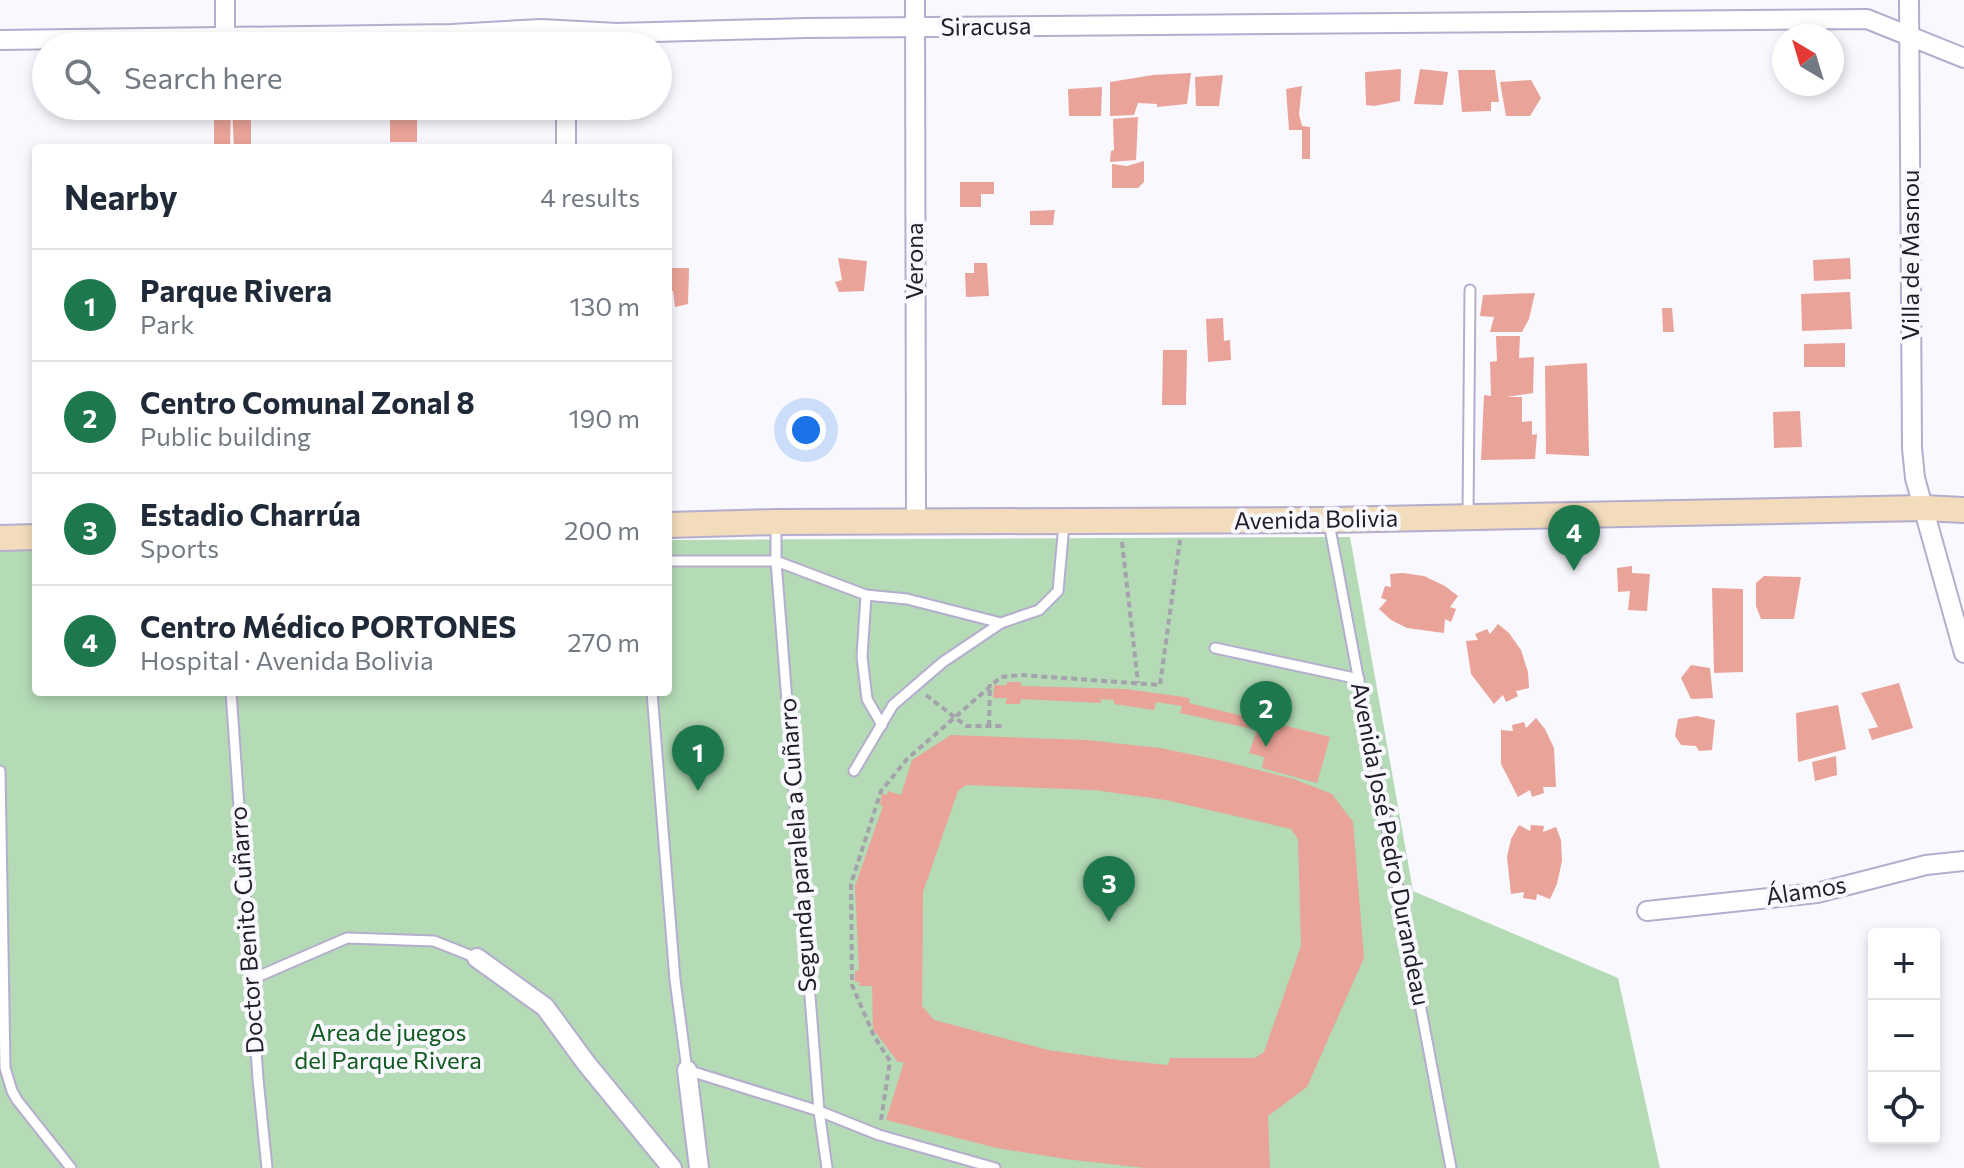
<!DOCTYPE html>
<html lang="en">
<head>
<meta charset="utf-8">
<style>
	body { margin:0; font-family:Commissioner,sans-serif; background:#f6f6f7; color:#1f2937 }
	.controls { position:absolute; right:24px; bottom:24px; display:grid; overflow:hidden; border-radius:8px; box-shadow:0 4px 12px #0003 }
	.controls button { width:72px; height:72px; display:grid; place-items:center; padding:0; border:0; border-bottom:2px solid #e0e1e3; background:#fff; color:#1f2937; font:40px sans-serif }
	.compass { position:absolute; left:1772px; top:24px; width:72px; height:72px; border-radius:50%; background:#fff; box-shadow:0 4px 12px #0003; rotate:322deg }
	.you { position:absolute; left:806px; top:430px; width:28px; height:28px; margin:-20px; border:6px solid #fff; border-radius:50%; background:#1a73e8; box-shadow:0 0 0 12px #1a73e833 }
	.badge { display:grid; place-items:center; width:52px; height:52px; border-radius:50%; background:#1d784d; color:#fff; font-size:26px; font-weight:700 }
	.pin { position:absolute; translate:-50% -66px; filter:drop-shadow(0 2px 4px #0008) }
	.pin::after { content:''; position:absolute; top:42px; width:28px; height:24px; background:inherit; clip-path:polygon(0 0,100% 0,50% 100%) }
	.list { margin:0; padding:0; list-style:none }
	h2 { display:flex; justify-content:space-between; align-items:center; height:104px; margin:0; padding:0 32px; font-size:34px }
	h2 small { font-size:26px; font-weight:400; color:#747a83 }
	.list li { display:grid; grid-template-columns:52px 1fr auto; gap:24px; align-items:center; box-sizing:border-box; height:112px; padding:0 32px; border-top:2px solid #e0e1e3 }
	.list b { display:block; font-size:30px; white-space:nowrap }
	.list p { margin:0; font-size:26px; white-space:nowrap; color:#747a83 }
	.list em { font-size:26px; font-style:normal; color:#747a83 }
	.icon { flex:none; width:44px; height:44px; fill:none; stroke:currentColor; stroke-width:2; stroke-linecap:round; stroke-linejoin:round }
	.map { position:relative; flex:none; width:1964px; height:1168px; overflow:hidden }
	.search { position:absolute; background:#fff; box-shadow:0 4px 12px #0003; left:32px; top:32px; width:640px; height:88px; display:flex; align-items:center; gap:20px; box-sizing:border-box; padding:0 28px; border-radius:44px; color:#747a83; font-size:30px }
	.panel { position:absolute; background:#fff; box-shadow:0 4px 12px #0003; left:32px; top:144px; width:640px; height:552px; border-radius:8px }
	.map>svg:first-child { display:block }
	.green { fill:#b4dab6 }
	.building { fill:#eaa398; fill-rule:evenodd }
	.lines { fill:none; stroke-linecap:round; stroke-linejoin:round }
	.lane-casing { stroke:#b5adcd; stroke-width:13 }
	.street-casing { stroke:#b5adcd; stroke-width:22 }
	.secondary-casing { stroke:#b5adcd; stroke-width:28 }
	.path { stroke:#a4a2ab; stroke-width:4; stroke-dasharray:6 4; stroke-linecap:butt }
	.lane { stroke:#fff; stroke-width:9 }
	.street { stroke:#fff; stroke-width:18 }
	.secondary { stroke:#f3dcbc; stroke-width:24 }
	.labels { text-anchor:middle; stroke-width:8; stroke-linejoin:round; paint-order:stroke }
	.street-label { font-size:24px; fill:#201d29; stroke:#f9f8fe }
	.park-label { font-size:24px; fill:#0f5a1f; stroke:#f9f8fe }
</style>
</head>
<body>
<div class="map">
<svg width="1964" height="1168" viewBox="0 0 1964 1168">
	<rect width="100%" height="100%" fill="#f9f8fe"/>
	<path class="green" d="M1350,537L1413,891L1618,978L1660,1168H0V546L36,545V692H668V540Z"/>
	<g class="building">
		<path d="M1401,69L1400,101L1374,106L1366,105L1365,72Z"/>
		<path d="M1420,69L1448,72L1443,105L1414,104Z"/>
		<path d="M1458,70H1495L1499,102H1491V111L1462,112Z"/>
		<path d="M1191,73L1187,104L1157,107V104L1138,103L1134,115L1110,116V82L1153,75Z"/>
		<path d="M1223,75L1219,106H1196L1195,77Z"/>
		<path d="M1531,80L1541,98L1530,116H1506L1500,82Z"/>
		<path d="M1302,86L1299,114L1302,126L1310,127V159H1302V130H1289L1286,89Z"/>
		<path d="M1102,87L1101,116H1069L1068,89Z"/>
		<path d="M86,106H118L119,115H87Z"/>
		<path d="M214,106H231L230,148H214Z"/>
		<path d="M232,106H251V148H234Z"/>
		<path d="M390,106H425V117H417V142H390Z"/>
		<path d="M1138,117L1136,160L1110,162L1111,151L1114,150L1113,119Z"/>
		<path d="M1144,161V182L1138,188H1112V164L1127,166Z"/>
		<path d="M960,182H994V194H981V207H960Z"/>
		<path d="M1055,210L1053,225H1030V211Z"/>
		<path d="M838,258L867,261L864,291L839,292L835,282L842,280Z"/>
		<path d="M1850,258L1851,279L1814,281L1813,260Z"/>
		<path d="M974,263H987L989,296L966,297L965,273H974Z"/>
		<path d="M668,268H689L688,304L675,307L673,291H668Z"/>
		<path d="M1850,292L1852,329L1802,331L1801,294Z"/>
		<path d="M1535,293L1529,319L1522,332H1490L1494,317L1480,316L1483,295Z"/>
		<path d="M1662,308H1672L1674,332H1663Z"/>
		<path d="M1223,318L1224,341L1230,340L1231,360L1208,362L1206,319Z"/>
		<path d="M1496,336H1520L1519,358L1534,357L1533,393L1507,397H1522V422L1532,421V435L1537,434L1535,459L1481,460L1484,395L1491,396L1490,362L1497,361Z"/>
		<path d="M1845,343V367H1804V344Z"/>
		<path d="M1163,350H1187L1186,405H1162Z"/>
		<path d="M1587,363L1589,456L1546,454L1545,366Z"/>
		<path d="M1800,411L1802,447L1774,448L1773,412Z"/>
		<path d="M1632,566V573L1650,574L1647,611L1628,610L1630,591L1618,592L1617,568Z"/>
		<path d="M1403,573L1424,576L1445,586L1458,596L1450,607L1456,609L1451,622L1445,619L1444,633L1407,628L1391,620L1379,609L1387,600L1381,598L1385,586L1391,587L1390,574Z"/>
		<path d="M1764,576L1801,577L1794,619H1761L1756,606V583Z"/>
		<path d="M1712,588L1743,589V672L1714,673Z"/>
		<path d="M1498,624L1509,633L1521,650L1528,672L1529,688L1516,691L1518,696L1506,702L1503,695L1494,704L1471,674L1466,641L1478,640L1475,634L1487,629L1490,634Z"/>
		<path d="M1691,665L1710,668L1713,698L1691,699L1681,678Z"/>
		<path d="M1007,682H1021V686L1125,689L1184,697L1190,699L1189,703L1260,720L1261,716L1276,719L1275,723L1330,737L1317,783L1262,768L1264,757L1249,753L1257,730L1180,713L1182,706L1156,702L1154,710L1114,704V700L1101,699V703L1021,699L1020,704H1005L1007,698H993L994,685H1007Z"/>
		<path d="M1899,683L1913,728L1872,740L1868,729L1878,727L1861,693Z"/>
		<path d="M1838,705L1846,749L1798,762L1796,713Z"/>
		<path d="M1697,716L1715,720L1712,750L1699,751L1696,746L1681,745L1675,736L1678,719Z"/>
		<path d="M1536,718L1545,729L1554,748L1556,787H1543L1544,793L1532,797L1530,790L1518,797L1501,764V730L1513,731L1512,725L1524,722L1526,728Z"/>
		<path d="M951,735L1086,740L1160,748L1219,760L1294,779L1332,794L1353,822L1364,958L1307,1087L1268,1116L1270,1168H1145L1065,1159L997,1148L886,1120L904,1062H898L873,1029L872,986H859L860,982H855V971H859L855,886L883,806L880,805L882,794L887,795L888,791L901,795L912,760ZM966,785L1094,790L1166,800L1291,829L1298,839L1301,946L1264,1052L1255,1058H1170L1168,1065L1118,1060L1048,1050L934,1020L922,1006L923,892L958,791Z"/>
		<path d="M1836,756L1837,775L1815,781L1812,762Z"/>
		<path d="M1519,825L1530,831L1531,825L1544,826L1543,832L1556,827L1561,840L1562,861L1557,884L1550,899L1537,894L1536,900L1523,898L1524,892L1511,894L1507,857L1511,839Z"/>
	</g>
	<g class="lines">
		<g class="lane-casing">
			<g id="lane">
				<path d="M1468,514L1470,290"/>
				<path d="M1329,523L1451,1168"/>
				<path d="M776,525V561L819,1111L827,1168"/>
				<path d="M668,561H776L866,595L907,599L1001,623L1039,610L1058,591L1064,524"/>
				<path d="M866,595L862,657L867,699L882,725"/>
				<path d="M1215,648L1359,679"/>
				<path d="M231,692L258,1079L267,1168"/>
				<path d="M652,692L675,980L687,1070L819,1111L879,1135L995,1168"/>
				<path d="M0,771L5,1068L12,1091L17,1100L71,1168"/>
				<path d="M854,771L893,705L943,662L1001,623"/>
				<path d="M250,980L347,938L434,941L477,958"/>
			</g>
		</g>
		<g class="street-casing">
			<g id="street">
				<path d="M225,0V37"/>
				<path d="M915,0L916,523"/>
				<path d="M1909,0L1912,448L1915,478L1964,653"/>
				<path d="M0,40L452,34L541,29L617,33L806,28L1867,19L1964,58"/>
				<path d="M566,148V106"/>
				<path d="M1647,911L1817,893L1926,865L1964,861"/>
				<path d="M477,958L545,1007L586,1063L672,1168"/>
				<path d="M687,1070L699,1168"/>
			</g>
		</g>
		<g class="secondary-casing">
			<g id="secondary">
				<path d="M668,525L776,522L1329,520L1923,508L1964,510"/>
				<path d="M0,538L36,537"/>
			</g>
		</g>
		<g class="path">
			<path d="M1122,542L1138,683"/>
			<path d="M926,695L966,726H1004"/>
			<path d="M989,726L990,684"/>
			<path d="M881,1120L890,1061L874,1036L852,985L851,884L881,791L907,759L1001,677L1021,675L1160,685L1180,540"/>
		</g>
		<use href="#lane" class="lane"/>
		<use href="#street" class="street"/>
		<use href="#secondary" class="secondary"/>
	</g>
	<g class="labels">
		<g class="street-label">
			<text transform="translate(986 27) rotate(-1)" y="8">Siracusa</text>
			<text transform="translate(1911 255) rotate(-90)" y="8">Villa de Masnou</text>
			<text transform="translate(915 261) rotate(-90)" y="8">Verona</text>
			<text transform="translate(1316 520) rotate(-1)" y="8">Avenida Bolivia</text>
			<text transform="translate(1390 844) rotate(79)" y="8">Avenida José Pedro Durandeau</text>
			<text transform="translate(798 845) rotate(-94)" y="8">Segunda paralela a Cuñarro</text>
			<text transform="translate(1806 891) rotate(-9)" y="8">Álamos</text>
			<text transform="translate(247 930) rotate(-94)" y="8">Doctor Benito Cuñarro</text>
		</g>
		<g class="park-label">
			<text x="388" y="1041">Area de juegos<tspan x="388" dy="28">del Parque Rivera</tspan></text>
		</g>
	</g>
</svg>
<div class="controls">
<button>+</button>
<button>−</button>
<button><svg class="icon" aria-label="locate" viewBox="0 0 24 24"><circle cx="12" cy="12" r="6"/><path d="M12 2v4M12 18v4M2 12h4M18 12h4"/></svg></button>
</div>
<svg class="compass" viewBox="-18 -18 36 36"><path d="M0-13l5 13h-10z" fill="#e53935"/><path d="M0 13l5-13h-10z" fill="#747a83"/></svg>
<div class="you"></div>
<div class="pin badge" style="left:698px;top:791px">1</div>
<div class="pin badge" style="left:1266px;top:747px">2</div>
<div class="pin badge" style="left:1109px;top:922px">3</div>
<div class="pin badge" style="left:1574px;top:571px">4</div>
<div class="search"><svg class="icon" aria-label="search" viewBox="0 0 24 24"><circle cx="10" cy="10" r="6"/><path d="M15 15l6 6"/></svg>Search here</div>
<section class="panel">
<h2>Nearby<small>4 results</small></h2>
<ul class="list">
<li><span class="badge">1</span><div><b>Parque Rivera</b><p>Park</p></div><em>130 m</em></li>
<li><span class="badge">2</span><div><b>Centro Comunal Zonal 8</b><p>Public building</p></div><em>190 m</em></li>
<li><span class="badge">3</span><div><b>Estadio Charrúa</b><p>Sports</p></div><em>200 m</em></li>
<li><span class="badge">4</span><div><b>Centro Médico PORTONES</b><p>Hospital · Avenida Bolivia</p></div><em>270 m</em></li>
</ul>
</section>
</div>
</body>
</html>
